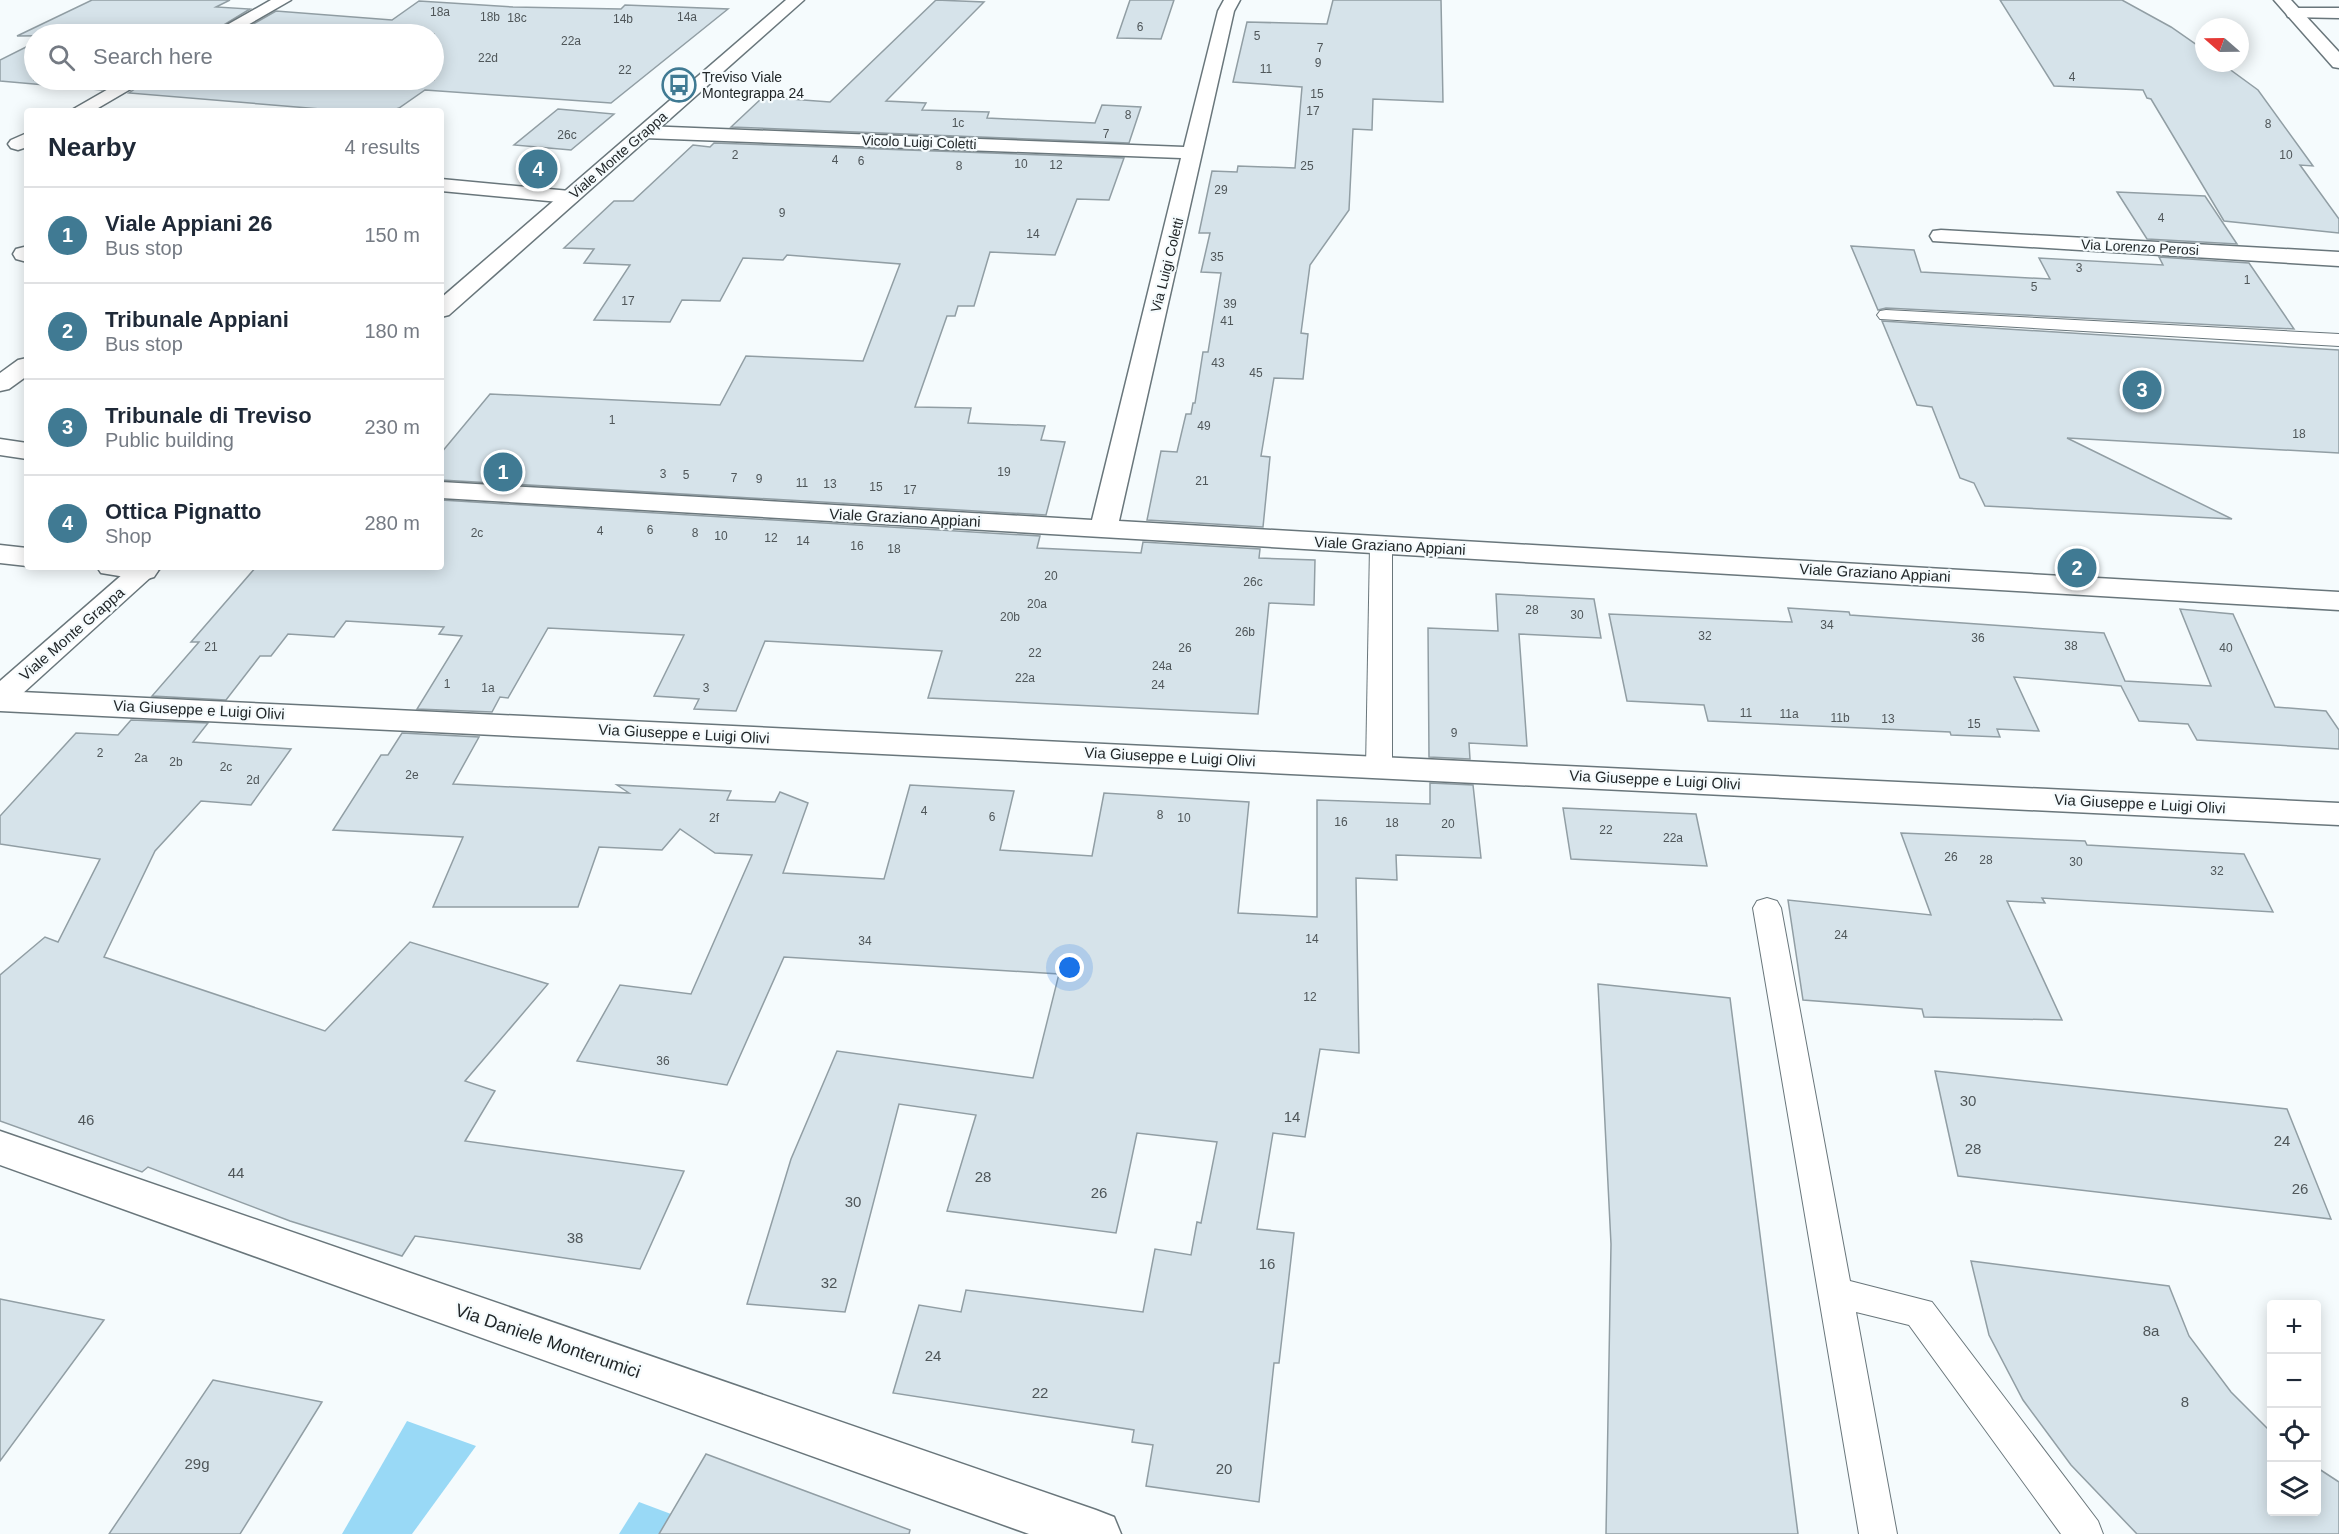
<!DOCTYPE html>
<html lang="en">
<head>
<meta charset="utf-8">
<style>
	body { margin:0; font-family:Arial,sans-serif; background:#f2f2f3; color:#1f2937 }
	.controls { position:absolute; right:18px; bottom:18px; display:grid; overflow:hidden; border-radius:6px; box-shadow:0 3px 15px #0003 }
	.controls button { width:54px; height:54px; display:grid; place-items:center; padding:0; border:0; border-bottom:2px solid #e0e1e3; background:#fff; color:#1f2937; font:30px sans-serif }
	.compass { position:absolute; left:2195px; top:18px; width:54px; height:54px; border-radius:50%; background:#fff; box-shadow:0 3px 15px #0003; rotate:290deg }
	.you { position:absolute; left:1070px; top:968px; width:21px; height:21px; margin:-15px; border:4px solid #fff; border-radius:50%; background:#1a73e8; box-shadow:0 0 0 9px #1a73e833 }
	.badge { display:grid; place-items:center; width:39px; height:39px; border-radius:50%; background:#407a93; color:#fff; font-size:20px; font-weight:700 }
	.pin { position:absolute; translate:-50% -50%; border:3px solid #fff; box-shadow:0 2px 6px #0006 }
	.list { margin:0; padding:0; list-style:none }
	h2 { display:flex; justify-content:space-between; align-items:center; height:78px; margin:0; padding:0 24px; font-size:26px }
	h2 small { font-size:20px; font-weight:400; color:#747a83 }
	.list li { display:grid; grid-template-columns:39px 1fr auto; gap:18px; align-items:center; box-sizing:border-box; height:96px; padding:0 24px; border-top:2px solid #e0e1e3 }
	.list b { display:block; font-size:22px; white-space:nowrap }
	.list p { margin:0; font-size:20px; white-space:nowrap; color:#747a83 }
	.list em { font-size:20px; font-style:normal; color:#747a83 }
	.icon { flex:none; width:33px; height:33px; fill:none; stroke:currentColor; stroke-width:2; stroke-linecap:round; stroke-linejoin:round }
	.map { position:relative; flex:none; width:2339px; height:1534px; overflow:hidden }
	.search { position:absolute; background:#fff; box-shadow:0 3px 15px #0003; left:24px; top:24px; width:420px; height:66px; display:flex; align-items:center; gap:15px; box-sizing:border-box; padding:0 21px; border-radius:33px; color:#747a83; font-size:22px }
	.panel { position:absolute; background:#fff; box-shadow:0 3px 15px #0003; left:24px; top:108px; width:420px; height:462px; border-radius:6px }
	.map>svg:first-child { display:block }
	.green { fill:#99d9f6 }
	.building { fill:#d6e3ea; stroke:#919ea4; stroke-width:1.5 }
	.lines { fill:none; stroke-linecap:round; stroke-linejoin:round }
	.lane-casing { stroke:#69767b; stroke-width:2 }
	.street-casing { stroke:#69767b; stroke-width:3 }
	.secondary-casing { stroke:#69767b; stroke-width:3 }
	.primary-casing { stroke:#69767b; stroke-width:3 }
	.lane { fill:#fff; fill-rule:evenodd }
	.street { fill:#fff; fill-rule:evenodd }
	.secondary { fill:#fff; fill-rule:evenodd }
	.primary { fill:#fff; fill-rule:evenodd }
	.labels { text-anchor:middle; stroke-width:4.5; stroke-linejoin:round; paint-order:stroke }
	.number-label { font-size:12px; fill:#4f5659 }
	.far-poi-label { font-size:14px; fill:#222729; stroke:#f5fbfd; text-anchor:start }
	.far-street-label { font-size:14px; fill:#222729; stroke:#f5fbfd }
	.street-label { font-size:15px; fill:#222729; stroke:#f5fbfd }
	.near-number-label { font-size:15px; fill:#4f5659 }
	.near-street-label { font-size:18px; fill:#222729; stroke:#f5fbfd }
</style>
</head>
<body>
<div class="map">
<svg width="2339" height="1534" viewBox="0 0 2339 1534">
	<rect width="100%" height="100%" fill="#f5fbfd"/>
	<g class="green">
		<path d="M407,1421L476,1446L412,1534H342Z"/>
		<path d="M639,1502L671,1514L659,1534H619Z"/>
	</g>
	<g class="building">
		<path d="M92,0H230L216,7L250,9L209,34L17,36Z"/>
		<path d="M936,0L984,2L886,101L926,103L922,110L989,112L987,118L1095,123L1102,105L1141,107L1129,143L731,127L763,97L830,102Z"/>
		<path d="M1130,0H1174L1161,39L1117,38Z"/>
		<path d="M1333,0H1441L1443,102L1373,99L1372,130L1353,129L1349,210L1310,265L1301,333L1308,334L1303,379L1274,378L1261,456L1270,457L1263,527L1147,520L1161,451L1177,452L1186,414H1191L1193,403H1195L1203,352H1208L1221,273L1201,272L1210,233H1199L1212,171L1237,172L1238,166L1295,168L1302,87L1233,82L1247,22L1327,24Z"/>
		<path d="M2000,0H2122L2171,27L2204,50V63H2221L2258,90L2313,166L2300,165L2339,219V233L2224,221L2151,99L2147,98L2143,90L2054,86Z"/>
		<path d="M419,1L513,7L621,9L625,5L728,9L611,103L425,90L399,108L390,111H345L129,93L148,80H434V34H236L276,11L392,20Z"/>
		<path d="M34,43V80H120L102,90L0,81V60Z"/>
		<path d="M558,109L614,114L571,150L514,145Z"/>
		<path d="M714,143L1124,158L1109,200L1077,199L1055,255L990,252L974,306H958L955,316H947L915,407L971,408L968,423L1045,426L1041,440L1065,442L1046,515L441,480V453L490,394L720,405L746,356L863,361L900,264L787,255L783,260L743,258L720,301L682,300L670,322L594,320L630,265L584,263L594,249L564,248L614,201H633L693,145L710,147Z"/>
		<path d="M2117,192L2205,196L2237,244L2147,239Z"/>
		<path d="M1851,246L1914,250L1921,272L2050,279L2039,258L2163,265L2159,257L2249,263L2294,329L1886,308L1878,310Z"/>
		<path d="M1882,321L2339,350V453L2067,438L2232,519L1985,506L1974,483L1960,478L1932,407L1917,405Z"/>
		<path d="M441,500L1040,536L1037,548L1141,553L1143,542L1260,549L1259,558L1315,560L1314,605L1269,603L1258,714L928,698L942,651L765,641L736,711L694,709L699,699L654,696L684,635L548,628L508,698L500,697L492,712L417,709L462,636L439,634L444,627L346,621L334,637L288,634L271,656H260L226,700L152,696L199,642H191L256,567H441Z"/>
		<path d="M1496,594L1594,599L1601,638L1519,634L1527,746L1469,743L1470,759L1429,757L1428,628L1498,631Z"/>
		<path d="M1788,608L1849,612L1850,615L2104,633L2125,681L2211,686L2180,609L2233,614L2275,707L2326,711L2339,730V749L2197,740L2188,724L2139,721L2121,686L2014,677L2039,731L1997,729L2000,737L1951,735L1950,732L1708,721L1704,705L1627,701L1609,614L1792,622Z"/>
		<path d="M131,720L208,723L193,742L291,749L251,805L201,801L155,851L104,957L325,1031L410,942L548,984L465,1081L495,1091L465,1141L684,1171L640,1269L415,1236L402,1256L290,1221L148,1167L142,1172L0,1121V975L45,937L58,942L100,859L0,844V816L76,733L118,735Z"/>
		<path d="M402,733L479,737L453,784L629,793L617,785L731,791L727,800L775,802L780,792L808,803L783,873L884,879L910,785L1014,791L1000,850L1092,856L1104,793L1249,802L1238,913L1317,917V800L1430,804V783L1473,785L1481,858L1396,855L1397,880L1356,878L1359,1053L1320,1049L1305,1137L1273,1133L1257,1229L1294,1233L1279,1363H1274L1259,1502L1146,1486L1153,1445L1132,1442L1134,1430L893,1393L919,1305L961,1312L966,1290L1143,1312L1155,1249L1191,1255L1197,1222L1201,1223L1217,1142L1137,1133L1116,1233L947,1211L976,1115L899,1104L845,1312L747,1304L791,1159L837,1051L1033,1078L1059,974L784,957L727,1085L577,1061L620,985L691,994L752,855L715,853L680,829L662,850L599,847L578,907H433L463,837L333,830L381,755H388Z"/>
		<path d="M1563,808L1696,814L1707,866L1571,859Z"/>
		<path d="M1901,833L2085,841L2087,845L2244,854L2273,912L2042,898L2045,903L2007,901L2062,1020L1924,1017L1922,1009L1803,1000L1788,900L1931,915Z"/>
		<path d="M1598,984L1730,998L1798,1534H1606L1611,1244Z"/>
		<path d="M1935,1071L2287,1109L2331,1219L1958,1176Z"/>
		<path d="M1971,1261L2169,1286L2189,1336L2231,1392L2271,1432V1512H2316V1467L2339,1482V1534H2137L2071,1465L2023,1400L1989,1335Z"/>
		<path d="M0,1299L104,1320L0,1461Z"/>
		<path d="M213,1380L322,1402L240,1534H109Z"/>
		<path d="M706,1454L910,1530L909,1534H659Z"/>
	</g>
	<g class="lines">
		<g class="lane-casing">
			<g id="lane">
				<path d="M1886,310L2339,334V346L1880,319L1877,315L1880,311Z"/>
				<path d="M1381,539L1389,541L1392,546V768L1388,774L1379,776L1370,774L1366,768L1370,546L1373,541Z"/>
				<path d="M1767,898L1777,901L1781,908L1850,1281L1932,1302L2098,1521L2103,1534H2061L1909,1325L1856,1312L1897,1534H1859L1753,908L1757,901Z"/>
			</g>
		</g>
		<g class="street-casing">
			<g id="street">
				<path d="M271,0H291L232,34H211Z"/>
				<path d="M1224,0H1240L1234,11L1119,521L2339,592V610L441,498V482L1092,520L1181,158L644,138L634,132L644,126L1184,147L1218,11Z"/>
				<path d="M2294,8H2339V18L2288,17L2286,13L2288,9Z"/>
				<path d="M124,80H146L93,111H70Z"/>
				<path d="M27,133V147L18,150L11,148L8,144L11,140Z"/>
				<path d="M441,179L570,191L577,193L580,197L577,201L570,203L441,191Z"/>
				<path d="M1941,230L2339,252V266L1933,241L1930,236L1933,231Z"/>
				<path d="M24,247L27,248V262L16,259L13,254L16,249Z"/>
				<path d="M27,358V376L9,389L0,391V373L18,360Z"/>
				<path d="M0,439L27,443V459L0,455Z"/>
				<path d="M0,545L27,548V566L0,563Z"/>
				<path d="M97,567H156L158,571L154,577L144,580L101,573Z"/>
				<path d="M0,691L2339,803V825L0,711Z"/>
			</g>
		</g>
		<g class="secondary-casing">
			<g id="secondary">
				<path d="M2274,0H2291L2339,52V68L2333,67Z"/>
				<path d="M0,1131L1096,1510L1114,1517L1121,1534H1029L0,1165Z"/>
			</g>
		</g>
		<g class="primary-casing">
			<g id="primary">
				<path d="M786,0H804L449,315L441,317V298Z"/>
				<path d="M131,567H162L11,704L0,707V681Z"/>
			</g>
		</g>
		<use href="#lane" class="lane"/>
		<use href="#street" class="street"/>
		<use href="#secondary" class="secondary"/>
		<use href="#primary" class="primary"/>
	</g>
	<defs>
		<g id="bus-ring" transform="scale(1.725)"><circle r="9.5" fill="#f5fbfd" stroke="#407a93" stroke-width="1.5"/><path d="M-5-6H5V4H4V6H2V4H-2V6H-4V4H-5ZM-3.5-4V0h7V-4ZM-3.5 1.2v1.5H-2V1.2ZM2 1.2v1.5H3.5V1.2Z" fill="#407a93"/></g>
	</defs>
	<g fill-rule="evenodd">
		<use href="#bus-ring" x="679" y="85"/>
	</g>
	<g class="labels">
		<g class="number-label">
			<text x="440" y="16">18a</text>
			<text x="490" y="21">18b</text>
			<text x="687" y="21">14a</text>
			<text x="517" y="22">18c</text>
			<text x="623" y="23">14b</text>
			<text x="1140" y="31">6</text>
			<text x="1257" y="40">5</text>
			<text x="571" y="45">22a</text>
			<text x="1320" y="52">7</text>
			<text x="488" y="62">22d</text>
			<text x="1318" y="67">9</text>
			<text x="1266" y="73">11</text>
			<text x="625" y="74">22</text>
			<text x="2072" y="81">4</text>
			<text x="1317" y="98">15</text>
			<text x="1313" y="115">17</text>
			<text x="1128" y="119">8</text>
			<text x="958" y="127">1c</text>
			<text x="2268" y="128">8</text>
			<text x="1106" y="138">7</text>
			<text x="567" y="139">26c</text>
			<text x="735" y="159">2</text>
			<text x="2286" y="159">10</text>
			<text x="835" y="164">4</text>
			<text x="861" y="165">6</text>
			<text x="1021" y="168">10</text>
			<text x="1056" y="169">12</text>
			<text x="959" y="170">8</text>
			<text x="1307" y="170">25</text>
			<text x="1221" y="194">29</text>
			<text x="782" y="217">9</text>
			<text x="2161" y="222">4</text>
			<text x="1033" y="238">14</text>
			<text x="1217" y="261">35</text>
			<text x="2079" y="272">3</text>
			<text x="2247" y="284">1</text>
			<text x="2034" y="291">5</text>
			<text x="628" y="305">17</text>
			<text x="1230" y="308">39</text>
			<text x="1227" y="325">41</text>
			<text x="1218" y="367">43</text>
			<text x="1256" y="377">45</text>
			<text x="612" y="424">1</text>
			<text x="1204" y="430">49</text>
			<text x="2299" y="438">18</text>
			<text x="1004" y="476">19</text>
			<text x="663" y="478">3</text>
			<text x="686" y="479">5</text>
			<text x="734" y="482">7</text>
			<text x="759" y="483">9</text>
			<text x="1202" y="485">21</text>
			<text x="802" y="487">11</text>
			<text x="830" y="488">13</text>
			<text x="876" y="491">15</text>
			<text x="910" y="494">17</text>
			<text x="650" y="534">6</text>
			<text x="600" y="535">4</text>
			<text x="477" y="537">2c</text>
			<text x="695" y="537">8</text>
			<text x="721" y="540">10</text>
			<text x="771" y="542">12</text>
			<text x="803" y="545">14</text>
			<text x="857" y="550">16</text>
			<text x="894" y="553">18</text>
			<text x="1051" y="580">20</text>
			<text x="1253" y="586">26c</text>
			<text x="1037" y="608">20a</text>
			<text x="1532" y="614">28</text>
			<text x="1577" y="619">30</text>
			<text x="1010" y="621">20b</text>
			<text x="1827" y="629">34</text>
			<text x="1245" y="636">26b</text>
			<text x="1705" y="640">32</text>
			<text x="1978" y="642">36</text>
			<text x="2071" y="650">38</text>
			<text x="211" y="651">21</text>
			<text x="1185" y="652">26</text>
			<text x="2226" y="652">40</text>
			<text x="1035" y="657">22</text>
			<text x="1162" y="670">24a</text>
			<text x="1025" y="682">22a</text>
			<text x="447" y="688">1</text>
			<text x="1158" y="689">24</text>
			<text x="488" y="692">1a</text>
			<text x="706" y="692">3</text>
			<text x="1746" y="717">11</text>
			<text x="1789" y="718">11a</text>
			<text x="1840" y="722">11b</text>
			<text x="1888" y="723">13</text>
			<text x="1974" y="728">15</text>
			<text x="1454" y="737">9</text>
			<text x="100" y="757">2</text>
			<text x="141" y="762">2a</text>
			<text x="176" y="766">2b</text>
			<text x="226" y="771">2c</text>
			<text x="412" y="779">2e</text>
			<text x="253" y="784">2d</text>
			<text x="924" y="815">4</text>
			<text x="1160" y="819">8</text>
			<text x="992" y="821">6</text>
			<text x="714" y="822">2f</text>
			<text x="1184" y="822">10</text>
			<text x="1341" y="826">16</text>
			<text x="1392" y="827">18</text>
			<text x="1448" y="828">20</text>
			<text x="1606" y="834">22</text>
			<text x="1673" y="842">22a</text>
			<text x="1951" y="861">26</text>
			<text x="1986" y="864">28</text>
			<text x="2076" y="866">30</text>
			<text x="2217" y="875">32</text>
			<text x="1841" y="939">24</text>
			<text x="1312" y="943">14</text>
			<text x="865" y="945">34</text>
			<text x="1310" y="1001">12</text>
			<text x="663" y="1065">36</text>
		</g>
		<g class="far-poi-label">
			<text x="702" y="82">Treviso Viale<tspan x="702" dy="16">Montegrappa 24</tspan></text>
		</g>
		<g class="far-street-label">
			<text transform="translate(919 142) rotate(2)" y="5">Vicolo Luigi Coletti</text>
			<text transform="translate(618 155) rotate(-41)" y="5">Viale Monte Grappa</text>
			<text transform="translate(2140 247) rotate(3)" y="5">Via Lorenzo Perosi</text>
			<text transform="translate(1167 265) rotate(-76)" y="5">Via Luigi Coletti</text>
		</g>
		<g class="street-label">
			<text transform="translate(905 518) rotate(3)" y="5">Viale Graziano Appiani</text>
			<text transform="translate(1390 546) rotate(3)" y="5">Viale Graziano Appiani</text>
			<text transform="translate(1875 573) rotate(3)" y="5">Viale Graziano Appiani</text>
			<text transform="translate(72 634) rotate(-41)" y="5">Viale Monte Grappa</text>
			<text transform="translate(199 710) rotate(3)" y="5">Via Giuseppe e Luigi Olivi</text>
			<text transform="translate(684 734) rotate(3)" y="5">Via Giuseppe e Luigi Olivi</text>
			<text transform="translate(1170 757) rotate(3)" y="5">Via Giuseppe e Luigi Olivi</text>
			<text transform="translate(1655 780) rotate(3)" y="5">Via Giuseppe e Luigi Olivi</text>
			<text transform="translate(2140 804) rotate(3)" y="5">Via Giuseppe e Luigi Olivi</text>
		</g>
		<g class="near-number-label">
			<text x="1968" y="1106">30</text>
			<text x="1292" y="1122">14</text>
			<text x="86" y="1125">46</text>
			<text x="2282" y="1146">24</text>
			<text x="1973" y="1154">28</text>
			<text x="236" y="1178">44</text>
			<text x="983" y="1182">28</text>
			<text x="2300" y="1194">26</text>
			<text x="1099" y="1198">26</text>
			<text x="853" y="1207">30</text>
			<text x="575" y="1243">38</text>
			<text x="1267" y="1269">16</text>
			<text x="829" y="1288">32</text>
			<text x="2151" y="1336">8a</text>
			<text x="933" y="1361">24</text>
			<text x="1040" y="1398">22</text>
			<text x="2185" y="1407">8</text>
			<text x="197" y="1469">29g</text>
			<text x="1224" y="1474">20</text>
		</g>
		<g class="near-street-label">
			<text transform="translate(548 1341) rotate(19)" y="6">Via Daniele Monterumici</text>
		</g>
	</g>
</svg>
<div class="controls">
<button>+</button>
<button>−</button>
<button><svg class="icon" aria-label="locate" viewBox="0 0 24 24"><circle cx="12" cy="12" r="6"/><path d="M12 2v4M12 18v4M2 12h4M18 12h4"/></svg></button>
<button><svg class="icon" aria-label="layers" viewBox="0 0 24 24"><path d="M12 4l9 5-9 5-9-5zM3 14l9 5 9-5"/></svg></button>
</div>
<svg class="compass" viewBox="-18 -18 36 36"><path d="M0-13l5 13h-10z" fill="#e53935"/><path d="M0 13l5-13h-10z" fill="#747a83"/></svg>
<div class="you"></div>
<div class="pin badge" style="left:503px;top:472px">1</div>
<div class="pin badge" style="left:2077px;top:568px">2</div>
<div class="pin badge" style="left:2142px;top:390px">3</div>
<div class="pin badge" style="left:538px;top:169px">4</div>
<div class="search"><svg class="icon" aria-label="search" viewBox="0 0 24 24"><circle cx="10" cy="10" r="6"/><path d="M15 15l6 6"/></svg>Search here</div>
<section class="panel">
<h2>Nearby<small>4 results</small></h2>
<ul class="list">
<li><span class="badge">1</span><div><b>Viale Appiani 26</b><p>Bus stop</p></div><em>150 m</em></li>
<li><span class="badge">2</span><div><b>Tribunale Appiani</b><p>Bus stop</p></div><em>180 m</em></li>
<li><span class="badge">3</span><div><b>Tribunale di Treviso</b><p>Public building</p></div><em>230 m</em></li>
<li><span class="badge">4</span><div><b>Ottica Pignatto</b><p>Shop</p></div><em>280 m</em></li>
</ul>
</section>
</div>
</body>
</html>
